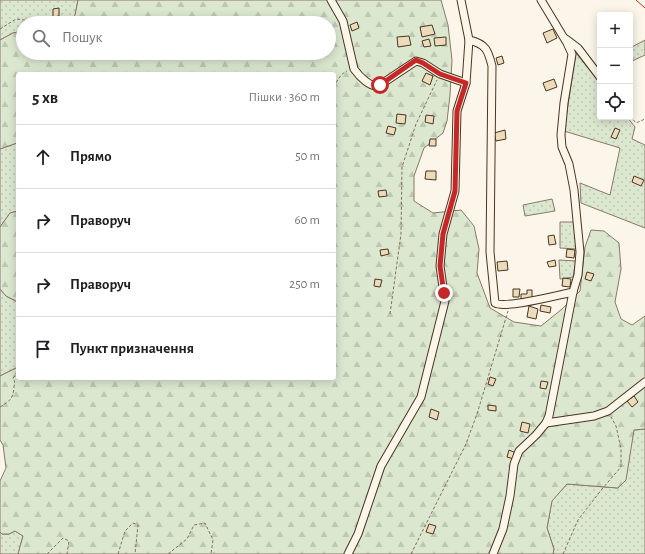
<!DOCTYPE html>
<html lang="uk">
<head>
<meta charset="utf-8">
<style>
	body { margin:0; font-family:"Alegreya Sans",sans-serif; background:#f6f6f6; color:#202124 }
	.controls { position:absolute; right:12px; top:12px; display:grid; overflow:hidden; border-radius:4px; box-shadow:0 2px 10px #0003 }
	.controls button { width:36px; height:36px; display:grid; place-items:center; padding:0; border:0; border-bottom:1px solid #e0e0e0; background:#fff; color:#202124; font:20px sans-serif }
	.stop { position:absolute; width:12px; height:12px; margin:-9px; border:3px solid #c62828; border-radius:50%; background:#fff }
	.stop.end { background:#c62828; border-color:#fff; box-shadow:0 1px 4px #0008 }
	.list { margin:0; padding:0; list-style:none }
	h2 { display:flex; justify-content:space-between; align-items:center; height:52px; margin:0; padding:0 16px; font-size:17px }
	h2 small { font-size:13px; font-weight:400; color:#757577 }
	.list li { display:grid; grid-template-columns:26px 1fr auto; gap:12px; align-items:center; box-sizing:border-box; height:64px; padding:0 16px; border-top:1px solid #e0e0e0 }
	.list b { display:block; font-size:15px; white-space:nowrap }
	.list em { font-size:13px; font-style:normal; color:#757577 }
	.icon { flex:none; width:22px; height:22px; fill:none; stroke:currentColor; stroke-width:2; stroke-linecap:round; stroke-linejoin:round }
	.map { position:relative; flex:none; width:645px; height:554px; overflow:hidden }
	.search { position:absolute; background:#fff; box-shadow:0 2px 10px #0003; left:16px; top:16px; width:320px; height:44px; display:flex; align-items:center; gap:10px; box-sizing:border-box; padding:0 14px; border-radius:22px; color:#757577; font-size:15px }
	.panel { position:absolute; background:#fff; box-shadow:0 2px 10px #0003; left:16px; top:72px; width:320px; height:308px; border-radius:4px }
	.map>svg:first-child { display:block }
	.grass { fill:url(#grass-dots); stroke:#887966 }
	.forest { fill:url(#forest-firs); stroke:#887966 }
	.building { fill:#ecdcbc; stroke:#4a3520 }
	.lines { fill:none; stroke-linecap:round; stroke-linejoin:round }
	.minor-casing { stroke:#4a3520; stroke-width:9 }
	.path { stroke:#7f6f5c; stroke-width:1; stroke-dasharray:3 2; stroke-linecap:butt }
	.minor { stroke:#fbf6e9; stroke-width:7 }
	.power { stroke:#c62828; stroke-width:1; stroke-dasharray:14 3 2 3; stroke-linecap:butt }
	.route { stroke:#c62828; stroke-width:5 }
</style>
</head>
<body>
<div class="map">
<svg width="645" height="554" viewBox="0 0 645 554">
	<defs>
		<pattern id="grass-dots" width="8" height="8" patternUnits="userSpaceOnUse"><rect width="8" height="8" fill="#dce7d0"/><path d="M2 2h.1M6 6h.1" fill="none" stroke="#bec7b2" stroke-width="1.8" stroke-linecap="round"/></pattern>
		<pattern id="forest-firs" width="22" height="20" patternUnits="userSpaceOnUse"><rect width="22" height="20" fill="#dce7d0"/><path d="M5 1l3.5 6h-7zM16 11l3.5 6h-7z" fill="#bec7b2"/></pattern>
	</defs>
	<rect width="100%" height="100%" fill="#fbf6e9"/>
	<g class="grass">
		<path d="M0,0H78L75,16L68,23H23V31L13,33L0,40Z"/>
		<path d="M645,40V55L630,62V48Z"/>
		<path d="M576,53L600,83V117H627L635,127L632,139L645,145V228L581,203L580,183L610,195L620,148L564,131Z"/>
		<path d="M18,140V211L10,213L0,227V149L17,143Z"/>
		<path d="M552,199L555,211L525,216L523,205Z"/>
		<path d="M560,222H574L577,249L560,248Z"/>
		<path d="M559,260L576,261L573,277L560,279Z"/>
		<path d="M0,289L6,296L18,302V367L0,376Z"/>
		<path d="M645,429V554H553L554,549L547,528L552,500L567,484L618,488L634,430Z"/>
		<path d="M15,531L23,536L18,554H0V532L2,534H9Z"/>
	</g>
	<g class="forest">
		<path d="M78,0H441L448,25L452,60L450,95L447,121L443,133L424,148L414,176V201L433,213L461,210L474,226L479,249L477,273L490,308L514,322L541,326L562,309L580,291L585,247L591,230L604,231L619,243L621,269L615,302L621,319L632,325L645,316V429L634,430L626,480L618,488L567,484L552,501L547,528L554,549L553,554H18L23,536L15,531L9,534H2L0,532V481L6,468L3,445L0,440V376L18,367V378H334V74H18V140L17,143L0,149V40L13,33L23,31V53H329V23H68L75,15Z"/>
		<path d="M18,211V302L6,296L0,289V227L10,213Z"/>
	</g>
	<g class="building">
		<path d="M59,8V16L53,17V9Z"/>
		<path d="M357,22L359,28L352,31L350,25Z"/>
		<path d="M432,25L435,34L422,37L420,27Z"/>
		<path d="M553,29L557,38L547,43L543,33Z"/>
		<path d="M409,36L411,45L398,47L397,37Z"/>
		<path d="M446,37V45L435,46L434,38Z"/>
		<path d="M429,39L431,46L424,47L422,41Z"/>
		<path d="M502,56L504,63L498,65L496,58Z"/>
		<path d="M426,73L433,76L430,85L422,81Z"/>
		<path d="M554,79L557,87L546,91L543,83Z"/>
		<path d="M397,114L406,115L405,124L396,123Z"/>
		<path d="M426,115L434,116L433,124L425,122Z"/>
		<path d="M388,126L396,128L394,135L386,133Z"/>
		<path d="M615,128L620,130L616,139L611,137Z"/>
		<path d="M505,130L506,139L496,141L494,133Z"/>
		<path d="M430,139H436V146H429Z"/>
		<path d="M426,171H436V180L425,179Z"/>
		<path d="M634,176L644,180L641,186L632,182Z"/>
		<path d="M386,190L387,196L379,197L378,191Z"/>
		<path d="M554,235L556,244L549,245L548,236Z"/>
		<path d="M388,249L389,254L381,256L380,250Z"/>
		<path d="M567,249L575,250L574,258L566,257Z"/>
		<path d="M555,260L556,266L549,267L547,262Z"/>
		<path d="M507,261L508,270L498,271L497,262Z"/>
		<path d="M587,272L594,274L591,281L585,279Z"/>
		<path d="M563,278L571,279L570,287L562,286Z"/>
		<path d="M375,279L382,280L380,287L374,286Z"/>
		<path d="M513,289H520L519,297H513Z"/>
		<path d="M527,290H532V299H521V294H527Z"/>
		<path d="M541,305L551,307L550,313L540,311Z"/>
		<path d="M529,306L538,309L536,319L527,317Z"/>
		<path d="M490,377L496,379L493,386L488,384Z"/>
		<path d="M541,381L548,382L546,389L540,388Z"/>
		<path d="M634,396L638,402L632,407L627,401Z"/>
		<path d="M488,405L496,406V411L488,410Z"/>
		<path d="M431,409L439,412L437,420L429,417Z"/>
		<path d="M522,422L530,424L528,433L520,431Z"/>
		<path d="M509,450L516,453L514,459L507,457Z"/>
		<path d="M429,524L436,526L433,534L426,532Z"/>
	</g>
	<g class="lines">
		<g class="minor-casing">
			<g id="minor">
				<path d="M331,0L343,21L354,69C359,76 371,89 380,85L416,61L423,63L440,74L466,83"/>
				<path d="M566,39L578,48L600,77"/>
				<path d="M469,40C486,44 488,50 492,66L490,252L495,303C505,309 558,295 573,292"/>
				<path d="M546,423L594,416L608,411L645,382"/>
				<path d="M348,554L358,534L381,466L421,397L445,301L440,266L443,234L455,191L457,111L466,83L469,40L461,0"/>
				<path d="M493,554L503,529L510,496L514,464L519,451L536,435L546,423L549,416L573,292L578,275L580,252L574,190L569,164L562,147L561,135L564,103L572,54L567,43L541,0"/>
			</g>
		</g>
		<g class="path">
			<path d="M0,29L16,19L49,23"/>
			<path d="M334,87C337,81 340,74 347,71"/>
			<path d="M630,116L636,123L645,119"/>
			<path d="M390,314L401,234L402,167L416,124L437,80"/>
			<path d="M0,407C10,401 13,399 14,387C15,383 15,381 13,378L18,373"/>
			<path d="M47,554L63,538L69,541L67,554"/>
			<path d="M118,554L125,531L133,523L138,525L135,554"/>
			<path d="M168,554L187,539L194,525L205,523L213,540L211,554"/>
			<path d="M411,554L466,444L477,414L508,311"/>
			<path d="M563,554L578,520L602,489L621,467V449L616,426L611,417"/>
		</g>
		<use href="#minor" class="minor"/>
		<path class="power" d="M636,0L645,8"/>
	</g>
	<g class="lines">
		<path class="route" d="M380,85L416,60L423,63L440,74L466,83L457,111L455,191L443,234L440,266L444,293"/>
	</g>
</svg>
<div class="controls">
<button>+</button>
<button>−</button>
<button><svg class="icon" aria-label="locate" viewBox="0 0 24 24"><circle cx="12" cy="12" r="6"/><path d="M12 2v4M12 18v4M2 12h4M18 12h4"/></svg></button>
</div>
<div class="stop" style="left:380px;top:85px"></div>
<div class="stop end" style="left:444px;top:293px"></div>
<div class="search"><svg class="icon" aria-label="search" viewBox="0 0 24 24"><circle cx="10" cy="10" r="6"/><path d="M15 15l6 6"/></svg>Пошук</div>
<section class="panel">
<h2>5 хв<small>Пішки · 360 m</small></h2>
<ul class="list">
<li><svg class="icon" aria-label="ahead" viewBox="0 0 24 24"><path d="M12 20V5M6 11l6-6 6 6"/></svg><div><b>Прямо</b></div><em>50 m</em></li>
<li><svg class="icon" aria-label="right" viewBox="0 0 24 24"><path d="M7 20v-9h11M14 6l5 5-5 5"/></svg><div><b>Праворуч</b></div><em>60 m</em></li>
<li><svg class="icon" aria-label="right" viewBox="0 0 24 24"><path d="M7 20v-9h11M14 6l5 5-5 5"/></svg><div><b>Праворуч</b></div><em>250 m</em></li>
<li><svg class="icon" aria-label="arrive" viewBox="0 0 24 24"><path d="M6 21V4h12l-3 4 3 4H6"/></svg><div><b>Пункт призначення</b></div></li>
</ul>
</section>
</div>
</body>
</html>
